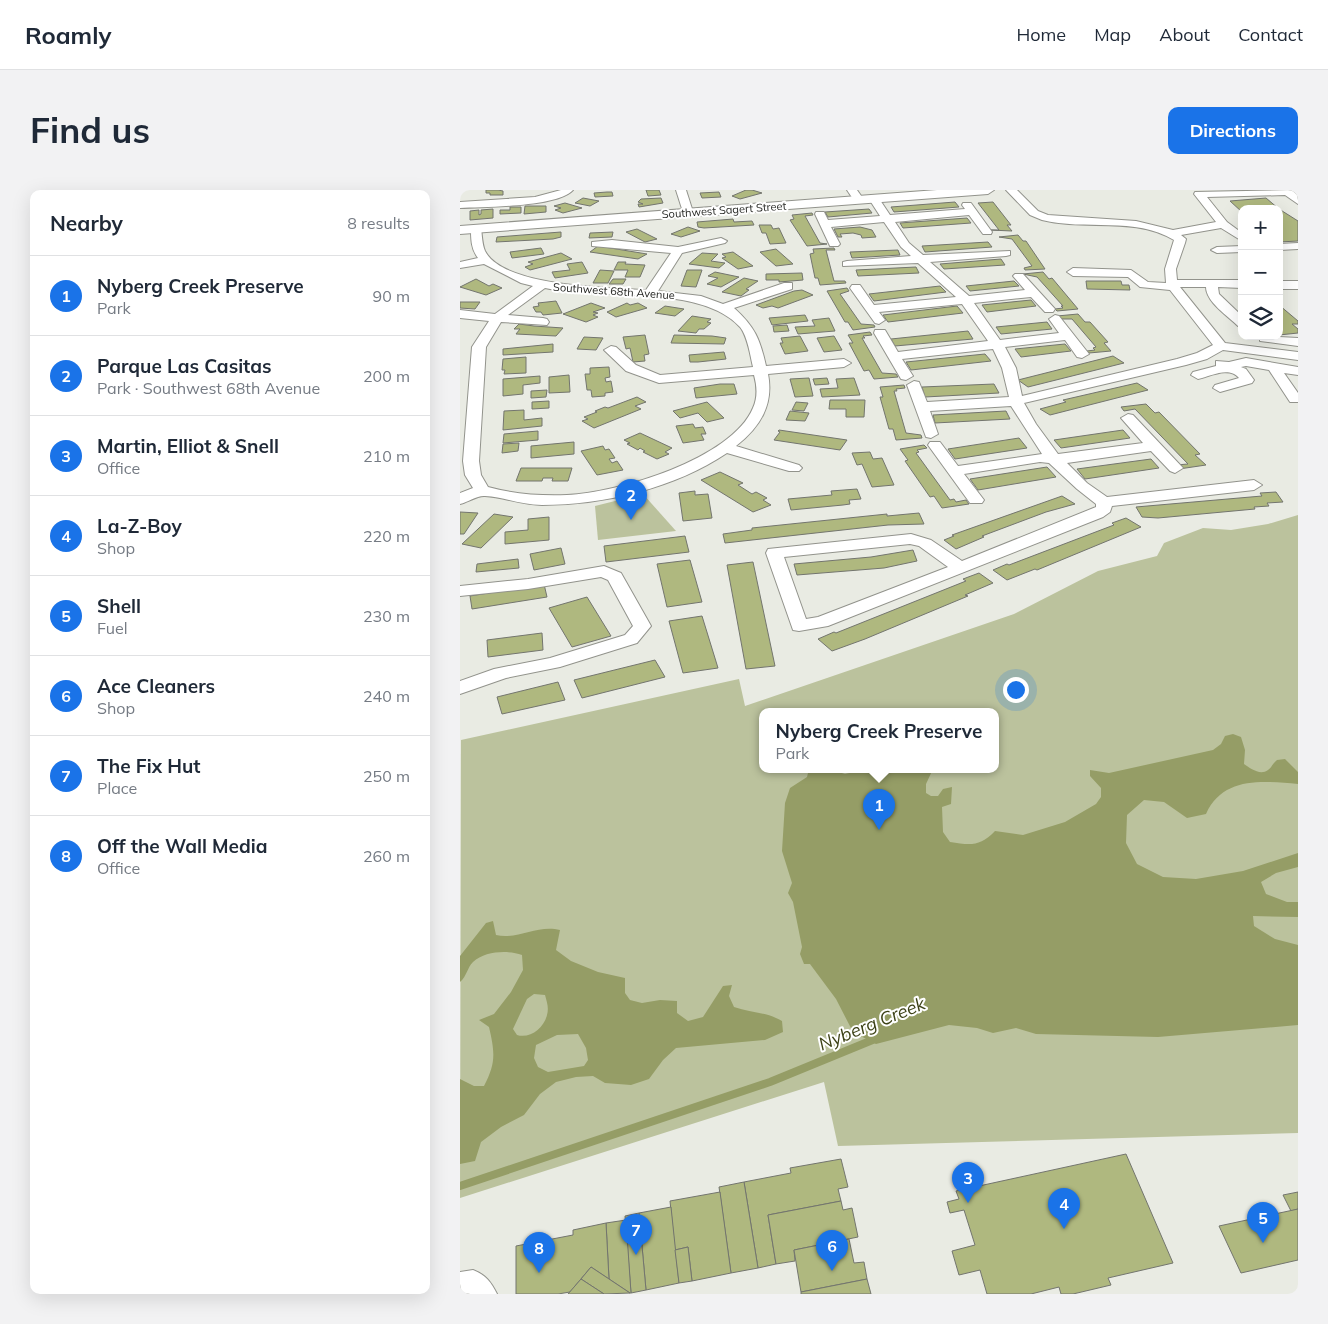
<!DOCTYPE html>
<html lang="en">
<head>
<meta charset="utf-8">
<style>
	body { margin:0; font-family:Mulish,sans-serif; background:#f2f2f3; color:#1f2937 }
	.controls { position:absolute; right:15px; top:15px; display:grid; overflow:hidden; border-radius:10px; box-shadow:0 5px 20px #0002 }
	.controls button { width:45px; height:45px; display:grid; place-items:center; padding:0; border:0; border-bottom:1px solid #e0e1e3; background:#fff; color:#1f2937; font:25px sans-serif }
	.you { position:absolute; left:555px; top:499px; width:18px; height:18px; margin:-12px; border:4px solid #fff; border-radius:50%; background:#1a73e8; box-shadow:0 0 0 8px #1a73e833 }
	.badge { display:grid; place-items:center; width:32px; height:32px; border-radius:50%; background:#1a73e8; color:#fff; font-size:16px; font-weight:700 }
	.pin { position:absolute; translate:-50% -41px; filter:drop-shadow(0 1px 2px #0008) }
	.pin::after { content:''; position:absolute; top:26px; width:18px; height:15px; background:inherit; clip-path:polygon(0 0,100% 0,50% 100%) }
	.popup { position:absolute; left:299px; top:518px; width:240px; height:65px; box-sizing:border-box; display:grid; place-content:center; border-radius:10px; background:#fff; filter:drop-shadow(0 1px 4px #0005); font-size:16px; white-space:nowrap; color:#747a83 }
	.popup b { font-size:19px; color:#1f2937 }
	.popup::after { content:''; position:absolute; left:50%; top:100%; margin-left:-10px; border:10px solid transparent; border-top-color:#fff }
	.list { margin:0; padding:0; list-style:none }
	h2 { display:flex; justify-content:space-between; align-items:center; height:65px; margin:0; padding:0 20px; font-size:21px }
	h2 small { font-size:16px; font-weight:400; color:#747a83 }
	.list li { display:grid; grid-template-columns:32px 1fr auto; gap:15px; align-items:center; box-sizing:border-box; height:80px; padding:0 20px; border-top:1px solid #e0e1e3 }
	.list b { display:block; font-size:19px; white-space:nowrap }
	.list p { margin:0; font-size:16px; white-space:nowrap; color:#747a83 }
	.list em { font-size:16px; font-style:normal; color:#747a83 }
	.icon { flex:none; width:28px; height:28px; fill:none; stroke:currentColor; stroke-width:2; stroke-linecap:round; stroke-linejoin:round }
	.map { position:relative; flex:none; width:838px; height:1104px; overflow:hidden; border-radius:10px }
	header { display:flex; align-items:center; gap:30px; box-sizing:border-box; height:70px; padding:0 25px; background:#fff; border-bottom:1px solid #e0e1e3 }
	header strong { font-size:24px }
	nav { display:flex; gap:28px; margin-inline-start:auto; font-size:18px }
	.intro { display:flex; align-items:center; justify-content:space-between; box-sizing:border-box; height:120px; padding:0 30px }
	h1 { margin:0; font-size:35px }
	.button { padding:12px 22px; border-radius:10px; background:#1a73e8; color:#fff; font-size:18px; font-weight:700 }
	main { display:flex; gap:30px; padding:0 30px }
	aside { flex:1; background:#fff; border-radius:10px; box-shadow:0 5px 20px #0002 }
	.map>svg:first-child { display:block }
	.green { fill:#bbc29d; fill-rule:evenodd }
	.water { fill:#959d66; fill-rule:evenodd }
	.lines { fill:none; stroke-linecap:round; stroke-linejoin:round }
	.stream { stroke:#959d66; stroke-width:8 }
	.building { fill:#afb87f; stroke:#73756e }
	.minor-casing { stroke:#92938c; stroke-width:2 }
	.major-casing { stroke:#92938c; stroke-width:2 }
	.minor { fill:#fff; fill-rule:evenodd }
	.major { fill:#fff; fill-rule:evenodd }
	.labels { text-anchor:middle; stroke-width:4; stroke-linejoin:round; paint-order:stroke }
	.far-street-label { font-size:11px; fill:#242522; stroke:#fff }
	.near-water-label { font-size:18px; font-style:italic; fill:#3d4217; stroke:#fff }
</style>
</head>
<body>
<header>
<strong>Roamly</strong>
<nav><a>Home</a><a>Map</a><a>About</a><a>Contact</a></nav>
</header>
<div class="intro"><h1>Find us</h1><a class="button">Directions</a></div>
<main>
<aside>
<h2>Nearby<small>8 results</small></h2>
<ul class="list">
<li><span class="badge">1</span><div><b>Nyberg Creek Preserve</b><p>Park</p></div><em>90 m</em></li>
<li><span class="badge">2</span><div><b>Parque Las Casitas</b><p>Park · Southwest 68th Avenue</p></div><em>200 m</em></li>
<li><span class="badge">3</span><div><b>Martin, Elliot &amp; Snell</b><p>Office</p></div><em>210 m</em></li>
<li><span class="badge">4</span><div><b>La-Z-Boy</b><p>Shop</p></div><em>220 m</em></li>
<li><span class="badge">5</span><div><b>Shell</b><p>Fuel</p></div><em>230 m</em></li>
<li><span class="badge">6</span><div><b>Ace Cleaners</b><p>Shop</p></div><em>240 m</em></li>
<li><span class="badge">7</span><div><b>The Fix Hut</b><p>Place</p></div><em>250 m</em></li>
<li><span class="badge">8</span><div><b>Off the Wall Media</b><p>Office</p></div><em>260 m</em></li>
</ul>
</aside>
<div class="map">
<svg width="838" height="1104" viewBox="0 0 838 1104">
	<rect width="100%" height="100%" fill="#e9ebe3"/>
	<g class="green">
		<path d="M183,304L216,341L138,350L135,316Z"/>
		<path d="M838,325V943L378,956L364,892L0,1008L1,550L279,489L285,516L554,424L638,381L697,366L704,353L743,338L771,340L808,334ZM303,521H535V579H303Z"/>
	</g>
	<g class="water">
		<path d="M773,544L781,547L785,560L784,574C790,578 800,586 808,580C812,577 813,573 817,570L825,569L838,582V594C803,591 763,586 746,624L727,628L704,612L684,610L667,625L666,653L677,674L703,687L736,689L783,681L838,663V677L816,683L801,692L806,704L827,712H838V727L793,726L794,736L815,749L838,755V835L698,847L576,844L556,838L533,843L517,838L489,835L416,854L393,842L376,809L350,774H344L340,764L342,757L333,712L328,703L332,693L322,661L325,613L330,598L347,587L349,579H369L385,584L406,579H473L466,594V603L471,606H478L483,599L492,597L491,614L482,617L483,642L490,652C510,655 520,657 535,641L563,645L605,632L636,614L641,607V598L630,586V580L649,583L753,560L761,554L765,546Z"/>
		<path d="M33,731L36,745C58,750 78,734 100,740L96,760L111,771L138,782L165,788V803L170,810L182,813L200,810L217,811V823L228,831L243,827L263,796L272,795L269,806L274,817C291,823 307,822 322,831L323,842L305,850L216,858L203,870L189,889L171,895L145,893L133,886L116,887L96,892L80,904L64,925L41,937L21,952L15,971L0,974V889L14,896H24C36,873 35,863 29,837L19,830L34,824L51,802L63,780L62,765C48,760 25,761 13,772C7,778 7,786 0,792V766L26,733ZM74,804L85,805C87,812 89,818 87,825C84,838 70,849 57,845L53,839L67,809ZM118,844L126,858L128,870L124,876L88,882L78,877L74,868L76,855L97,845Z"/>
	</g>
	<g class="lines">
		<path class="stream" d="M0,996L310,892L415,849"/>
	</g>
	<g class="building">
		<path d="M26,0H38L43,1V5H30V3H26Z"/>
		<path d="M186,0H199L201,5L188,6Z"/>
		<path d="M286,0H292L302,3L280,9L272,6Z"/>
		<path d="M147,2H152L153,6L135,7L134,3Z"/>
		<path d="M259,2L261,7L242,8L240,3Z"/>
		<path d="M123,8L139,11L130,16L115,13Z"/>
		<path d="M201,8L203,13L179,17L178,14H183L178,12L181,9Z"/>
		<path d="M806,8L819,19H782V22L770,11Z"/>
		<path d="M495,12L499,17L434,22L431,17Z"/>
		<path d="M533,12L551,35H547L552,41L530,40H539L518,13Z"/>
		<path d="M105,13L122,18L103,23L95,20L101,18L94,16Z"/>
		<path d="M65,16H86V22L64,24Z"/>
		<path d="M50,17H61V23L40,24V20H50Z"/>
		<path d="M33,19V28L10,30V21L19,20V25L21,24V20Z"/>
		<path d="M409,19L412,23L368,27L365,22Z"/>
		<path d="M819,19L838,31V51L819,52Z"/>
		<path d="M352,23L353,25L345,26L360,53L367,54L347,56L330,30L334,29L332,25Z"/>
		<path d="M507,28L511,33L443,38L440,33Z"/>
		<path d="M273,29L274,32L292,31L294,35L244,38L238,37L237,32Z"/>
		<path d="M299,35H311L313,39L319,38L326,53L310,54L306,43H302Z"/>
		<path d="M228,37L240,41L221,47L211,44Z"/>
		<path d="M400,37L412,40L416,47L402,48L401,45L393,43L380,44L382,47H378L374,39Z"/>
		<path d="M177,39L197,49L185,52L166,42Z"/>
		<path d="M101,42V47L93,49L36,52L37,47Z"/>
		<path d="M153,42L152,47L129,48L130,43Z"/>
		<path d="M558,45L563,51H566L585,79L565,80L564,78L572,76L552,49L539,47Z"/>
		<path d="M528,52L532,57L465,62L462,56Z"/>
		<path d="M138,56L187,64L178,69L130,62Z"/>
		<path d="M81,58L84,64L52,68L50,62Z"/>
		<path d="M374,58L375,60H366L374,91H385L386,93L360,95L358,88H355L350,64L354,63L353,59Z"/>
		<path d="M316,59L333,74L316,76L300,62Z"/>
		<path d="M438,60L440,65L392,68L390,62Z"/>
		<path d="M273,62L293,76L278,79L262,68L266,67L262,64Z"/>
		<path d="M101,63L112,69L70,80L65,77L73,74L68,72Z"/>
		<path d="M242,63L258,64L251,71L265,73L259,78L229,74Z"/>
		<path d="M541,69L545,75L484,79L480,74Z"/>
		<path d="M122,72L128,83L95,88L92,82L110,80L107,74Z"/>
		<path d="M158,72H166L165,74L185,75L180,87H165L168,80H154Z"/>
		<path d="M456,77L459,83L398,86L396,80Z"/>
		<path d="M140,80L154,81L148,93H133Z"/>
		<path d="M227,80H242L236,97L221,96Z"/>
		<path d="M255,82L279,87L261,97L247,94L258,88L248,86Z"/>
		<path d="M583,82L589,89L592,88L618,119L597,121L595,119L603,118L601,116H603L577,87L563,84Z"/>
		<path d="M342,83L343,90L319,92V90H306V84Z"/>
		<path d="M284,88L298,91L286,99L289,100L281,106L262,102Z"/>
		<path d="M16,89L29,96L33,94L42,98L26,105L0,97Z"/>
		<path d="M153,89H166L163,94H149Z"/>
		<path d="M554,91L559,96L510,101L506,96Z"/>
		<path d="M626,91H661L662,95H669L670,100L627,99Z"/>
		<path d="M480,96L486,102L414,111L409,104Z"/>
		<path d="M387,98L389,101L380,104L401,134L414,135L415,137L393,140L388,132H385L367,101Z"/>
		<path d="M342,100L353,105L318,118L312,116L303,118L296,115L334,101Z"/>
		<path d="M571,110L576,116L527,122L522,115Z"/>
		<path d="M96,111L102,123L83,125L81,122H76L73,117L79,116L78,113Z"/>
		<path d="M0,112H20L15,119L0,118Z"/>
		<path d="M131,113L145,118L133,122L138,123L133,125L138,127L126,132L103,124Z"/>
		<path d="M167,113L170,115L178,113L187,118L156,127L147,122Z"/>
		<path d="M819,115L838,131V134H832L838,139V143L819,145Z"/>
		<path d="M205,116L224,119L215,126L195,123Z"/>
		<path d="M497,116L503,123L428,132L423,125Z"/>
		<path d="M618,124L625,132H630L648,152L644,153L651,161L629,163L627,161L635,160L633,158L636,157L612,129H599L597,126Z"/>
		<path d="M345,125L348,131L312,135L309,128Z"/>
		<path d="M232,126L251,129L247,132L251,133L244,139H239L236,143L218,141Z"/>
		<path d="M369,128L375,141L338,144L335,137L355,136L352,130Z"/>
		<path d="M587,132L592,139L541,144L536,137Z"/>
		<path d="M59,134L74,136L103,138L96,146L56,144L60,139H54Z"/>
		<path d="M327,135L329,141L314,142L313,136Z"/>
		<path d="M508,141L513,149L435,156L431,149Z"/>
		<path d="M410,142L412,145L403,146L405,148H402L422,183L436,184L438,187L414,189L409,180L404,181L389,153H393L388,145Z"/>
		<path d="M185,145L189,164L184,165L185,171L173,172L170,158L166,159L163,147Z"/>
		<path d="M214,145L252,146L266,148L264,154L211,153Z"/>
		<path d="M340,146L348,161L325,164L320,153H323L321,148Z"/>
		<path d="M374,146L382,160L364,162L357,148Z"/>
		<path d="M124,147L143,148L136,160L117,159Z"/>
		<path d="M93,154V162L43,165V159Z"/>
		<path d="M605,154L611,161L561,167L555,159Z"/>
		<path d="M264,162L266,169L238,172H230L229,165Z"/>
		<path d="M525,164L531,171L451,180L446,172Z"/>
		<path d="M653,166L664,173L568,197L558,190Z"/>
		<path d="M66,167V183L44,184L45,180H42L43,169Z"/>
		<path d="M149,177L150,187L145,188L146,192L151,191L153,202L145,203V206L132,207L131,200H127L125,184H130V178Z"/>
		<path d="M109,185L110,202L89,203V187Z"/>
		<path d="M80,186V193L63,195V204L43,206V189Z"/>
		<path d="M349,188L353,206L335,207L330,189Z"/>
		<path d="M367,188L369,194L355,195L353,189Z"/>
		<path d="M394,188L400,205L362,207L360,199L378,198L376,189Z"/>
		<path d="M677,193L688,200L590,225L580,219L606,212L603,210Z"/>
		<path d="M260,194H274L277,204L236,208L234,198Z"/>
		<path d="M534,194L539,203L465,207L462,197Z"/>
		<path d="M444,195L445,198L436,199L437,201H434L446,243L461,245L462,248L436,250L433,239H429L420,207H423L420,197Z"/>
		<path d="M87,200L86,207L71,208V201Z"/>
		<path d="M177,207L186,212L175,216L181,219L134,238L122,231L128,229L124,227L137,222L135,221L145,217L148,218Z"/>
		<path d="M370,210H405L404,227H386V219H369Z"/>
		<path d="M89,211V218L72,219V212Z"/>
		<path d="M247,212L264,228L247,232L238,223L220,228L213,221Z"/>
		<path d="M336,212L348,213L344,221L332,220Z"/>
		<path d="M686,214L695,223L699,222L740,264L735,265L746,275L719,279L716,275L728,274L675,219L664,221L661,217Z"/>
		<path d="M64,220V230L82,228V236L43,240L44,221Z"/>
		<path d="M330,221L349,223L345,231L326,230Z"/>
		<path d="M546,221L550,229L475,233L473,225Z"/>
		<path d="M233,234L235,238L243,237L246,244H241L244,250L223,253L216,236Z"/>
		<path d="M319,240L387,250L380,260L314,250L320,242L318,241Z"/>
		<path d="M663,240L670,248L601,258L594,250Z"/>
		<path d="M78,241V250L43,253L44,244Z"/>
		<path d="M180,243L212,258L205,262L209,264L197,269L183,262L185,261L180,258L178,260L167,254L170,253L164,250Z"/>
		<path d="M559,248L567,258L495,269L488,259Z"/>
		<path d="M114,252V264L71,268V256Z"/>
		<path d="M59,253L58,261L42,263L43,254Z"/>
		<path d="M464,255L467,258L457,260L459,262L456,263L490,310L494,309L496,312L506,310L509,314L482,318L474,306L470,307L445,271L448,270L440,259Z"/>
		<path d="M143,256L145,260L149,259L155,268L149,269L152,273L157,271L163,280L137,285L121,261Z"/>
		<path d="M410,262L413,269L422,268L434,295L412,297L402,274L397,275L392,263Z"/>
		<path d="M691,269L699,278L625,289L617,279Z"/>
		<path d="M587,277L596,287L518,300L510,289Z"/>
		<path d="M61,278H112L108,291H92L93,288H83L82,291H56Z"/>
		<path d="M260,282L283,293L278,295L292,304L296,302L307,308L303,310L311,315L293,322L241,290Z"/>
		<path d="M397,299L401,309L389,310L390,314L383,315L331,320L328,309L372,305L371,301Z"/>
		<path d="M235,301V305L248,304L252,328L223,331L219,303Z"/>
		<path d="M816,302L823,312L807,313L809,316L794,317L795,319L698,328L682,327L676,317L802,306L800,303Z"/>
		<path d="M602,306L615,314L586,322L522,346L524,347L496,359L484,350L494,346L492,345Z"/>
		<path d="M0,322L18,323L4,344H0Z"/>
		<path d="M459,323L464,334L428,335L265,353L263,344L292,340V338L427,324V326Z"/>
		<path d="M34,324L53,327L21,358L2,354Z"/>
		<path d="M89,327V350L45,354V342L68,340V329Z"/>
		<path d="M666,328L681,337L577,380L575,379L547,390L533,380L547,374L549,375L654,335L652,333Z"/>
		<path d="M225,346L229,362L146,372L144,356Z"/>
		<path d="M101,358L105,374L74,380L70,364Z"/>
		<path d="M453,360L457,371L424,378L337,385L334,374L411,367Z"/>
		<path d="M58,369L59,378L16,382L17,374Z"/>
		<path d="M230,370L242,412L207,417L197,374Z"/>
		<path d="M293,372L315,476L286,479L267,375Z"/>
		<path d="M519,383L533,393L505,405L508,406L405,449L372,461L358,449L374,442L376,443L506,391L503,389Z"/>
		<path d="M84,394L87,407L12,419L10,406Z"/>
		<path d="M127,407L151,446L112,457L89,418Z"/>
		<path d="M242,426L258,478L223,483L209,431Z"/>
		<path d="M82,443L83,460L28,467L27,450Z"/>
		<path d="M195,470L205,487L122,508L114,490Z"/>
		<path d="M98,492L105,510L42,524L37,507Z"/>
		<path d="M666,964L713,1073L648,1088L651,1095L613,1104H601L599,1097L571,1104H527L520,1080L499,1085L492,1061L515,1055L504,1020L490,1023L487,1012L499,1009L496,1001Z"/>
		<path d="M381,969L388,997L378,999L381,1011L308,1025L316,1074L298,1078L284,992L331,983L330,978Z"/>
		<path d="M284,992L298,1078L271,1083L259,997Z"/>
		<path d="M260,1002L271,1083L232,1091L228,1057L215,1060L210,1011Z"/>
		<path d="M838,1002V1019L831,1021L823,1005Z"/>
		<path d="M381,1011L383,1020L392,1018L398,1047L334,1060L335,1071L316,1074L308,1025Z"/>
		<path d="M211,1017L219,1093L186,1100L179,1023Z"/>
		<path d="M838,1019V1070L781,1083L759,1036Z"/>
		<path d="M179,1023L186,1100L171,1103L165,1026Z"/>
		<path d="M166,1030L171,1103H170L149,1089L146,1033Z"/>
		<path d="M146,1033L149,1089L131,1077L110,1102L98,1104H56V1056L113,1045V1040Z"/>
		<path d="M389,1049L394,1073L404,1072L407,1089L341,1102L334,1060Z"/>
		<path d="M228,1057L232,1091L219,1093L215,1060Z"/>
		<path d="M131,1077L170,1103L144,1104L121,1089Z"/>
		<path d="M121,1089L144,1104H108Z"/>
		<path d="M407,1089L411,1104H341V1102Z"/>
	</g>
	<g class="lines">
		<g class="minor-casing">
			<g id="minor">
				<path d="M101,0H113C98,17 24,17 0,18V12L75,7Z"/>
				<path d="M216,0H226L233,22L232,24H224L223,22Z"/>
				<path d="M387,0H397L404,10L403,12H395Z"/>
				<path d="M546,0H557L578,21L588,25L676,31L713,40L756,32L734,4L735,2L832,0L838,5V14L825,5L747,7L767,32L782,43V51L761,38L721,45L726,49L725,53L716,79L717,90H782V98L758,97L759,104L782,126V137L778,136C768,126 746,112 746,97H720L765,153L838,162V170L763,160L747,169L726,175L564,213L576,234L598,264L683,253L661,228L668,224L673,225L723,278L715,283L710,281L691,261L607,273L627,293L647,307L794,290L802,295L794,300L652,316L650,322L643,327L368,436L339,441L333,440L306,363L308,359L451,344L471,350L502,371L636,317V314L617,299L589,273L580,272L504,284L524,310L522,313H510L468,255L470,252H480L498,276L582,264L551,216L470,221L478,244L471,248L466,247L447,195L454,191L459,192L467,212L549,207L542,178L534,161L533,159L442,169L453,186L446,190L441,189L414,143L415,140H425L438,162L528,151L502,114L419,122L425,130L419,134L415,133L390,98L392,95H400L414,115L496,107L458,73L383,76V72L387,71L451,66L441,57L424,32L371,37L380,54L378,56H370L355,24L356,22H364L368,30L420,26L409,9L414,6L418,7L430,25L505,19L502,15L503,13H511L532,42L531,44H523L509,25L435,32L449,53L463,65L550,61V65L546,66L470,72L509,106L565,100L553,86L555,84H563L595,119L593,122H585L571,107L514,113L540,150L599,143L589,129L595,125L599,126L629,164L622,168L617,167L605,150L545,157L556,178L562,206L717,169L737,163L753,155L710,100L680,97L668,87L613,86L607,82L613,78L671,80L688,92L706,93L705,79L714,50C675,26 625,41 582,30L570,25ZM450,354L459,356L488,377L358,427L346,429L324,367Z"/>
				<path d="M16,35L21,38C22,45 22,54 25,61C43,97 151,98 186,100L211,63L132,56V52L152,50L218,57L261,48L267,51L265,53L222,63L198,101L241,106L263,114L324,93H332V99L274,118C295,137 300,149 306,176L384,169L391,173L384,177L308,184C314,215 300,237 276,256L339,275L342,278L339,281H329L267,263C215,298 144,315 82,315C62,315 44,307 25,306C18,305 8,312 0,314V303L13,298L5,285L3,271L12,157L29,131L0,128V120L35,124L73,96L61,93L24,74L0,78V72L18,68C11,59 11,49 11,38ZM85,98C140,110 241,94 280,137C288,147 290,165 293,177L200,185L176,175L156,157L151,156L144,160L166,181L199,193L294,185C297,196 298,207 293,218C272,269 157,303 107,305C79,306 54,304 28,297L21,285L19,271L26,157L41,132L87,135L89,132L87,129L83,128L48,125Z"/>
				<path d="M838,53V59L819,60V54Z"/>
				<path d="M782,56V62L757,63L751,60L757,57Z"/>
				<rect x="819" y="91" width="19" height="8"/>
				<path d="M800,146L838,148V156L800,151Z"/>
				<path d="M786,168L838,177V185L824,183L838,203V212H830L809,180L786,176L781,177L786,179L794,190L792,193L760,202L753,198L755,195L779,188C769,176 751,186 738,189L731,185L733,182L756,176V171L769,172Z"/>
				<path d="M144,376L161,383L191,436L177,453L100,477L46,488L0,504V491L34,479L90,468L165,445L173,436L148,390L141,387L68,399L0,406V396L68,389Z"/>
				<path d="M13,1080C26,1085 31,1092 37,1104H0V1082Z"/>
			</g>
		</g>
		<g class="major-casing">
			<path id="major" d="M477,0H534L528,4L0,44V36Z"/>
		</g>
		<use href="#minor" class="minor"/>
		<use href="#major" class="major"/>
	</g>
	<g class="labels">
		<g class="far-street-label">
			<text transform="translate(264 20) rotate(-4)" y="4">Southwest Sagert Street</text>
			<text transform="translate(154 101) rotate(4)" y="4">Southwest 68th Avenue</text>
		</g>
		<g class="near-water-label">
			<text transform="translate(412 834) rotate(-22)" y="6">Nyberg Creek</text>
		</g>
	</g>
</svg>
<div class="controls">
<button>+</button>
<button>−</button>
<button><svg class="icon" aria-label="layers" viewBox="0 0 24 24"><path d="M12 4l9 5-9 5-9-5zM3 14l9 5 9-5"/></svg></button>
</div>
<div class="you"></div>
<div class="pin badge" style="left:419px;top:640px">1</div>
<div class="popup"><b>Nyberg Creek Preserve</b>Park</div>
<div class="pin badge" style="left:171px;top:330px">2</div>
<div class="pin badge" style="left:508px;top:1013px">3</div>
<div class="pin badge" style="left:604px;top:1039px">4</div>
<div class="pin badge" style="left:803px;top:1053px">5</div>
<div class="pin badge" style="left:372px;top:1081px">6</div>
<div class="pin badge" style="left:176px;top:1065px">7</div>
<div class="pin badge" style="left:79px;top:1083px">8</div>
</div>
</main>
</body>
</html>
